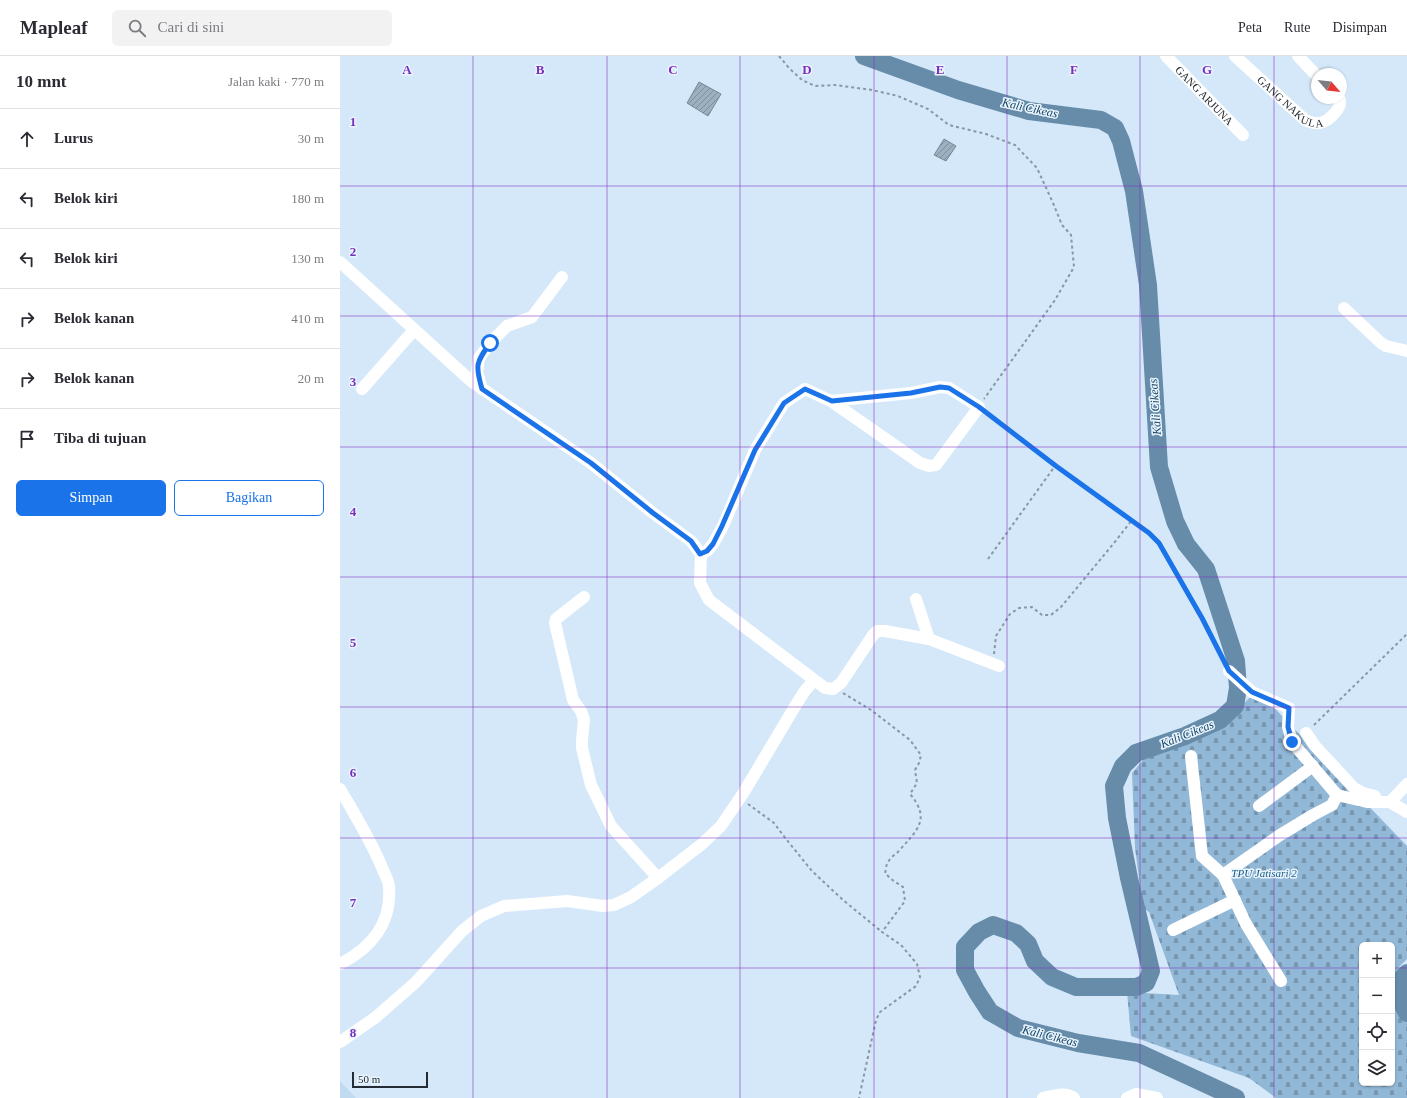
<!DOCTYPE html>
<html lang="id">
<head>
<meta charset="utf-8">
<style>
	body { margin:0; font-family:"Times New Roman",serif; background:#f2f2f3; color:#2b2b33 }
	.controls { position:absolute; right:12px; bottom:12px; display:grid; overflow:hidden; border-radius:6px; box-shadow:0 1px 3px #0004 }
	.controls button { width:36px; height:36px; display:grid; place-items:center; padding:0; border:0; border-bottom:1px solid #e1e1e2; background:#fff; color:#2b2b33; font:20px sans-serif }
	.compass { position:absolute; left:971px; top:12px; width:36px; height:36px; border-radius:50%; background:#fff; box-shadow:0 1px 3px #0004; rotate:118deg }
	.scale { position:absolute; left:12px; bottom:10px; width:76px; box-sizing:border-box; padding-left:4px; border:2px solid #242b32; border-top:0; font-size:11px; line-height:14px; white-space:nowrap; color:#242b32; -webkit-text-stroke:3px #e8f4fe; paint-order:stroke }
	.stop { position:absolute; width:12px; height:12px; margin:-9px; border:3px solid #1a73e8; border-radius:50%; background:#fff }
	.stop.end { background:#1a73e8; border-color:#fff; box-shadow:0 1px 4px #0008 }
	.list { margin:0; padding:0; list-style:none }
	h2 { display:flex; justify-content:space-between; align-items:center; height:52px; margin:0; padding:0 16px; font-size:17px }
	h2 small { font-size:13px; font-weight:400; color:#7c7c81 }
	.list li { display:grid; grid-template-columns:26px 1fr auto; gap:12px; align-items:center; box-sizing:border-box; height:60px; padding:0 16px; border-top:1px solid #e1e1e2 }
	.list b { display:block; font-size:15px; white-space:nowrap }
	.list em { font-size:13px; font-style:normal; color:#7c7c81 }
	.actions { display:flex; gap:8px; padding:12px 16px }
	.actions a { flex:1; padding:9px 0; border:1px solid #1a73e8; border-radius:6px; text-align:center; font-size:14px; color:#1a73e8 }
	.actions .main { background:#1a73e8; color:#fff }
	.icon { flex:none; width:22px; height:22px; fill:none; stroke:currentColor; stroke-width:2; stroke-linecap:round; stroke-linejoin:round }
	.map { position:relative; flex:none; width:1067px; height:1042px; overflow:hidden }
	header { display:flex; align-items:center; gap:24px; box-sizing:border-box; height:56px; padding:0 20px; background:#fff; border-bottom:1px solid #e1e1e2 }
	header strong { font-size:19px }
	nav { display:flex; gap:22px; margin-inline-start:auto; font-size:14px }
	.search { width:280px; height:36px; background:#f2f2f3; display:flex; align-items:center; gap:10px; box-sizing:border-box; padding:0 14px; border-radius:6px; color:#7c7c81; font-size:15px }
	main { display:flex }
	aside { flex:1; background:#fff }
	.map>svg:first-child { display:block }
	.built { fill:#c0dbf0 }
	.cemetery { fill:url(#cemetery-stones) }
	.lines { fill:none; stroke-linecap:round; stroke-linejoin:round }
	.river { stroke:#668caa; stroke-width:18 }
	.building { fill:url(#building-hatch); stroke:#768998 }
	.path { stroke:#8997a4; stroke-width:2; stroke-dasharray:3 3; stroke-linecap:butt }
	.minor { stroke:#fff; stroke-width:12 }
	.route { stroke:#1a73e8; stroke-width:5 }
	.grid { fill:none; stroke:#7b2cbf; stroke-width:1; stroke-opacity:0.55 }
	.labels { text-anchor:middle; stroke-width:3; stroke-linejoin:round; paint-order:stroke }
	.street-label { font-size:11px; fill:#242b32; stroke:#e8f4fe }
	.park-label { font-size:11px; font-style:italic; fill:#1a5982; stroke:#e8f4fe }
	.water-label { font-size:12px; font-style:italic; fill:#154363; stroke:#e8f4fe }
	.grid-label { font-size:13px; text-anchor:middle; font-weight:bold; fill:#7b2cbf; stroke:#e8f4fe; stroke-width:3; stroke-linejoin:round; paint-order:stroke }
</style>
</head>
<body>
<header>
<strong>Mapleaf</strong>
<div class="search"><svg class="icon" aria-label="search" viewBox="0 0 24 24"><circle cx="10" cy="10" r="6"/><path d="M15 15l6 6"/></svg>Cari di sini</div>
<nav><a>Peta</a><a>Rute</a><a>Disimpan</a></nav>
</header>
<main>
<aside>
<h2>10 mnt<small>Jalan kaki · 770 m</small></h2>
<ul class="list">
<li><svg class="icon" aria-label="ahead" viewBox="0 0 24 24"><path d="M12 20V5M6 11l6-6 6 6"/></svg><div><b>Lurus</b></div><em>30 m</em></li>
<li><svg class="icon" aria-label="left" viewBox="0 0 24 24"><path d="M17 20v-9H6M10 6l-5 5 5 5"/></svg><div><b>Belok kiri</b></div><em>180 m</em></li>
<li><svg class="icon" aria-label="left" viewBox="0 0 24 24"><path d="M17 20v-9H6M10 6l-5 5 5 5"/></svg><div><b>Belok kiri</b></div><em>130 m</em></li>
<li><svg class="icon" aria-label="right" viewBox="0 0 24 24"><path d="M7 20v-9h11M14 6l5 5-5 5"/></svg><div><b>Belok kanan</b></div><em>410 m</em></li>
<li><svg class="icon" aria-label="right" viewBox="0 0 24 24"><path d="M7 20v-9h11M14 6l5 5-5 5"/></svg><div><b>Belok kanan</b></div><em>20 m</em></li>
<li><svg class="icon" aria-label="arrive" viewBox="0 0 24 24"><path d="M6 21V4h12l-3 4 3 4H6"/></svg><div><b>Tiba di tujuan</b></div></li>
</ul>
<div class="actions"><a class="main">Simpan</a><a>Bagikan</a></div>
</aside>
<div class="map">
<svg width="1067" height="1042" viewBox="0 0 1067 1042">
	<defs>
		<pattern id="cemetery-stones" width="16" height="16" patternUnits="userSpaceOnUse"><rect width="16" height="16" fill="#92b8d7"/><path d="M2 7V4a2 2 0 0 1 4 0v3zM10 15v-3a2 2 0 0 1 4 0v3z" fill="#7796af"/></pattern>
		<pattern id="building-hatch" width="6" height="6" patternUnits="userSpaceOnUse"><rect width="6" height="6" fill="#9cb0c0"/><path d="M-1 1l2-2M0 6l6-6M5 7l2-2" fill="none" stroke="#7f8f9d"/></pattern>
	</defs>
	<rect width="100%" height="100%" fill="#d4e8f9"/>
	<path class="built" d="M0,1025L16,1042H0Z"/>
	<path class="cemetery" d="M917,634L1067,790V903L1060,910L1052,924V889H1022V1027H1052V941L1067,963V1042H936L909,1022L791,980L787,936L839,939L809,856L803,852L795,792L792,717L809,697L880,672Z"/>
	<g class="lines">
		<g class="river">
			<path d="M524,0L618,34L689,55L761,64L775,72L781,85L794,135L808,229L819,411L835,465L846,488L866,513L896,605L898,632L895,650L880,664L845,680L796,697L783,710L774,730L777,762L789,822L811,915L806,927L796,931H736L712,921L695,905L688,888L676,877L653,869L639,876L625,891V914L637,936L650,956L678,972L738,987L799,997L896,1042"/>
			<path d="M1067,917L1061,923L1058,939L1067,957"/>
		</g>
	</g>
	<g class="building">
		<path d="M359,26L381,38L368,60L347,47Z"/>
		<path d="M604,83L616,90L606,105L594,99Z"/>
	</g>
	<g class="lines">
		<g class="path">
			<path d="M439,0L449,12L462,24L475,30L495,29L532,34L558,40L588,53L609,69L646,78L675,89L697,112L713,147L722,169L731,179L734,211L715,244L644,343"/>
			<path d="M648,357L715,410L796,466L819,487L862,561L885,606"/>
			<path d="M648,503L715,410"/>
			<path d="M654,598L656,580L670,558L679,552L692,551L702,559H711L721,551L774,487L792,464"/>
			<path d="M503,637L531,654L570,684L581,699L579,707L575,714L577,727L570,738C592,764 576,775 558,796C554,799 549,803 547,808C546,810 546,814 545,817L551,823L563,831L565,845L542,876L561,889L577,908L580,921L576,930L540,956L536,964L519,1042"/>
			<path d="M974,669L1067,578"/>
			<path d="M408,748L434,767L446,783L472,815L503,844L542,876"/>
		</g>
		<g class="minor">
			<path id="s1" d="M826,0L903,79"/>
			<path id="s2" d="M895,0L965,64C970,66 974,68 980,67C989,65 1004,51 999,42"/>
			<path d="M958,0L977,20"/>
			<path d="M0,206L131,325L251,407L313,457L351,485L361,498L360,527L369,544L485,632L493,633L501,627L533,579L537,575H545L589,583L659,610"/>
			<path d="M1004,252L1041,287L1046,290L1067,295"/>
			<path d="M22,333L74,274"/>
			<path d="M142,333L137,316L139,302L150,287L167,270L192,261L222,221"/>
			<path d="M361,498L367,495L373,488L383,470L415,394L444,347L465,333L491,345L580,407L589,410L596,409L639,351L609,332L600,331L571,337L491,345"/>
			<path d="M244,541L216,563L215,567L233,644L241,655L244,664L242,684V692L251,729L271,770L318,822"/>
			<path d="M576,543L589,583"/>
			<path d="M889,615L912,636L949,652L948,671L952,686L997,739"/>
			<path d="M966,677L975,690L1014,732L1023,737L1035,740"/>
			<path d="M851,700L862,800L883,819"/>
			<path d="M0,733C15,759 32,786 43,814C45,819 49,825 49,831C52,867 31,892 0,908"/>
			<path d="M1050,746L1067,728"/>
			<path d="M919,750L973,710"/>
			<path d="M833,874L895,844"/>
			<path d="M941,925L906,868L883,819L940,779L973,759L992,749L997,739L1027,746H1050L1067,756"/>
			<path d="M0,986L36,961L76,926L122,875L141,860L164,850L227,845L263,850L274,849L291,841L318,822L362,788L381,770L404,736L454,652L464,636L474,624"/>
			<path d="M703,1042C713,1040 725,1035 734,1042"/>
			<path d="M787,1042L796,1038L817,1042"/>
		</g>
	</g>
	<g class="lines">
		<path class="route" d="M150,287C136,307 135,309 142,333L251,407L313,457L351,485L360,498L367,495L373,488L382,470L415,394L444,347L465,333L492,345L571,337L600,331L609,332L639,351L716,410L809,477L819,487L862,562L889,615L912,636L949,652L948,671L952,686"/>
	</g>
	<path class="grid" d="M133,0V1042M267,0V1042M400,0V1042M534,0V1042M667,0V1042M800,0V1042M934,0V1042M0,130H1067M0,260H1067M0,391H1067M0,521H1067M0,651H1067M0,782H1067M0,912H1022M1052,912H1067"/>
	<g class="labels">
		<g class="street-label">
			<text dy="4" stroke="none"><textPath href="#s1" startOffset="55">GANG ARJUNA</textPath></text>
			<text dy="4" stroke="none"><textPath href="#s2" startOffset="73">GANG NAKULA</textPath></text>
		</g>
		<g class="park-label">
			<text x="924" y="821">TPU Jatisari 2</text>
		</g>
		<g class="water-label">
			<text transform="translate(690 52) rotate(12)" y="4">Kali Cikeas</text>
			<text transform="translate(815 351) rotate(-94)" y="4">Kali Cikeas</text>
			<text transform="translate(847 678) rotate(-22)" y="4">Kali Cikeas</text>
			<text transform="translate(710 980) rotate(14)" y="4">Kali Cikeas</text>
		</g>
	</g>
	<g class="grid-label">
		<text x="67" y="18">A</text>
		<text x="200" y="18">B</text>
		<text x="333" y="18">C</text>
		<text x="467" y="18">D</text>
		<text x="600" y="18">E</text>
		<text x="734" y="18">F</text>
		<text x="867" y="18">G</text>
		<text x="13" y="70">1</text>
		<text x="13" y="200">2</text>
		<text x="13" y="330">3</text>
		<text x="13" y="460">4</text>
		<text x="13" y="591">5</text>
		<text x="13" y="721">6</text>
		<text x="13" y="851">7</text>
		<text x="13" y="981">8</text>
	</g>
</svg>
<div class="controls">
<button>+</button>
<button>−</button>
<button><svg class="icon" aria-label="locate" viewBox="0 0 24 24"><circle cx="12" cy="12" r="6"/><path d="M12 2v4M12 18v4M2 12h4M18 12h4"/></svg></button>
<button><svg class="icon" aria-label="layers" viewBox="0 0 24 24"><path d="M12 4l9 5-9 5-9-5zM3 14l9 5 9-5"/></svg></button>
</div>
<svg class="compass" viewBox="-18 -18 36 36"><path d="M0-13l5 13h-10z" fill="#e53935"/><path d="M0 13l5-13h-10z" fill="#7c7c81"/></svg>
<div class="scale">50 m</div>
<div class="stop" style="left:150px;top:287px"></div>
<div class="stop end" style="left:952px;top:686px"></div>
</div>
</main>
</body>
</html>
